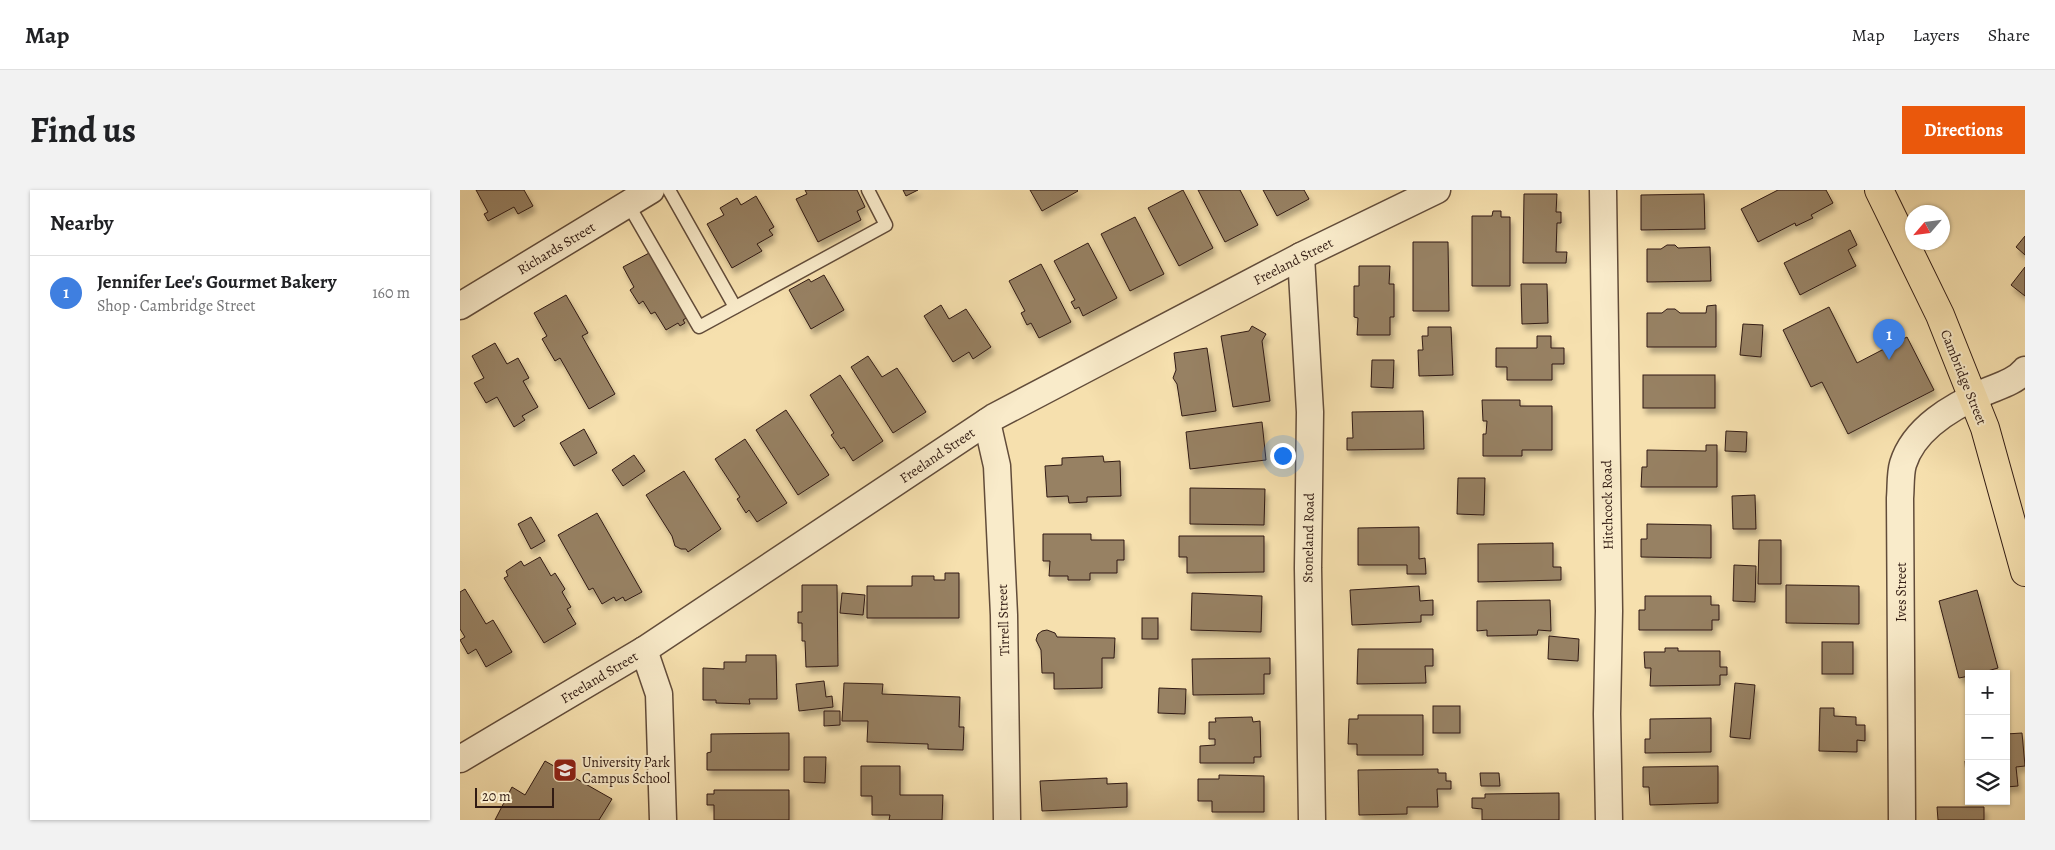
<!DOCTYPE html>
<html lang="en">
<head>
<meta charset="utf-8">
<style>
	body { margin:0; font-family:Alegreya,serif; background:#f2f2f2; color:#202124 }
	.controls { position:absolute; right:15px; bottom:15px; display:grid; overflow:hidden; border-radius:0px; box-shadow:0 1px 4px #0004 }
	.controls button { width:45px; height:45px; display:grid; place-items:center; padding:0; border:0; border-bottom:1px solid #e0e0e0; background:#fff; color:#202124; font:25px sans-serif }
	.compass { position:absolute; left:1445px; top:15px; width:45px; height:45px; border-radius:50%; background:#fff; box-shadow:0 1px 4px #0004; rotate:242deg }
	.scale { position:absolute; left:15px; bottom:12px; width:79px; box-sizing:border-box; padding-left:5px; border:2px solid #311b13; border-top:0; font-size:14px; line-height:18px; white-space:nowrap; color:#311b13; -webkit-text-stroke:4px #f9ebca; paint-order:stroke }
	.you { position:absolute; left:822px; top:265px; width:18px; height:18px; margin:-12px; border:4px solid #fff; border-radius:50%; background:#1a73e8; box-shadow:0 0 0 8px #1a73e833 }
	.badge { display:grid; place-items:center; width:32px; height:32px; border-radius:50%; background:#ea580c; color:#fff; font-size:16px; font-weight:700 }
	.pin { position:absolute; translate:-50% -41px; filter:drop-shadow(0 1px 2px #0008) }
	.pin::after { content:''; position:absolute; top:26px; width:18px; height:15px; background:inherit; clip-path:polygon(0 0,100% 0,50% 100%) }
	.list { margin:0; padding:0; list-style:none }
	h2 { display:flex; justify-content:space-between; align-items:center; height:65px; margin:0; padding:0 20px; font-size:21px }
	h2 small { font-size:16px; font-weight:400; color:#757577 }
	.list li { display:grid; grid-template-columns:32px 1fr auto; gap:15px; align-items:center; box-sizing:border-box; height:75px; padding:0 20px; border-top:1px solid #e0e0e0 }
	.list b { display:block; font-size:19px; white-space:nowrap }
	.list p { margin:0; font-size:16px; white-space:nowrap; color:#757577 }
	.list em { font-size:16px; font-style:normal; color:#757577 }
	.icon { flex:none; width:28px; height:28px; fill:none; stroke:currentColor; stroke-width:2; stroke-linecap:round; stroke-linejoin:round }
	.map { position:relative; flex:none; width:1565px; height:630px; overflow:hidden; border-radius:0px }
	header { display:flex; align-items:center; gap:30px; box-sizing:border-box; height:70px; padding:0 25px; background:#fff; border-bottom:1px solid #e0e0e0 }
	header strong { font-size:24px }
	nav { display:flex; gap:28px; margin-inline-start:auto; font-size:18px }
	.intro { display:flex; align-items:center; justify-content:space-between; box-sizing:border-box; height:120px; padding:0 30px }
	h1 { margin:0; font-size:35px }
	.button { padding:12px 22px; border-radius:0px; background:#ea580c; color:#fff; font-size:18px; font-weight:700 }
	main { display:flex; gap:30px; padding:0 30px }
	aside { flex:1; background:#fff; border-radius:0px; box-shadow:0 1px 4px #0004 }
	.map>svg:first-child { display:block }
	.building { fill:#978164; stroke:#311b13; filter:url(#shadow) }
	.lines { fill:none; stroke-linecap:round; stroke-linejoin:round }
	.service-casing { stroke:#624c3a; stroke-width:15 }
	.minor-casing { stroke:#624c3a; stroke-width:29 }
	.primary-casing { stroke:#311b13; stroke-width:30 }
	.service { stroke:#f9ebca; stroke-width:12 }
	.minor { stroke:#f9ebca; stroke-width:26 }
	.primary { stroke:#f6e0ae; stroke-width:28 }
	.labels { text-anchor:middle; stroke-width:4; stroke-linejoin:round; paint-order:stroke }
	.street-label { font-size:14px; fill:#311b13; stroke:#f9ebca }
	.poi-label { font-size:14px; fill:#311b13; stroke:#f9ebca; text-anchor:start }
</style>
</head>
<body>
<header>
<strong>Map</strong>
<nav><a>Map</a><a>Layers</a><a>Share</a></nav>
</header>
<div class="intro"><h1>Find us</h1><a class="button">Directions</a></div>
<main>
<aside>
<h2>Nearby<small></small></h2>
<ul class="list">
<li><span class="badge" style="background:#3f7fe0">1</span><div><b>Jennifer Lee's Gourmet Bakery</b><p>Shop · Cambridge Street</p></div><em>160 m</em></li>
</ul>
</aside>
<div class="map">
<svg width="1565" height="630" viewBox="0 0 1565 630">
	<defs>
		<filter id="shadow"><feDropShadow dx="3" dy="5.5" stdDeviation="2.5" flood-color="#0004"/></filter>
	</defs>
	<rect width="100%" height="100%" fill="#f6e0ae"/>
	<filter id="stains"><feTurbulence type="fractalNoise" baseFrequency=".004" numOctaves="4"/><feColorMatrix values="0 0 0 0 .2 0 0 0 0 .09 0 0 0 0 .02 0 0 0 .5 -.17"/></filter>
	<radialGradient id="worn" r=".72"><stop offset=".6" stop-color="#630" stop-opacity="0"/><stop offset="1" stop-color="#630" stop-opacity=".3"/></radialGradient>
	<g class="building">
		<path d="M16,0H64L73,16L58,24L54,17L28,31L24,24L28,22Z"/>
		<path d="M345,0H397L405,17L397,21L401,30L358,52L336,9L347,4Z"/>
		<path d="M443,0H458L446,6Z"/>
		<path d="M570,0H617L618,1L582,21Z"/>
		<path d="M723,0L753,58L719,76L688,18Z"/>
		<path d="M738,0H780L798,35L765,52Z"/>
		<path d="M803,0H844L849,9L817,26Z"/>
		<path d="M1318,0H1366L1373,13L1351,25L1353,28L1336,36L1335,33L1298,52L1281,19Z"/>
		<path d="M1064,4H1097L1096,22H1101V33H1097L1096,62H1107L1106,73H1063Z"/>
		<path d="M1244,4L1245,39L1181,40V5Z"/>
		<path d="M296,6L314,37L309,40L313,45L297,54L302,61L272,78L247,34L264,25L260,18L277,8L281,15Z"/>
		<path d="M1033,21H1041V27H1050V96H1012V26H1032Z"/>
		<path d="M675,27L704,84L670,101L641,44Z"/>
		<path d="M1390,40L1397,55L1388,60L1396,76L1340,105L1324,73Z"/>
		<path d="M1565,46V65L1556,57Z"/>
		<path d="M953,52H988L989,121H953Z"/>
		<path d="M628,53L657,108L623,126L619,117L615,119L611,112L615,110L594,71Z"/>
		<path d="M1207,55H1215L1218,58L1250,57L1251,91L1187,92V59H1201Z"/>
		<path d="M191,62L228,127L223,130L225,133L220,136L218,133L206,140L195,122L191,124L183,111L179,114L170,100L174,97L163,77Z"/>
		<path d="M581,74L611,132L579,148L571,133L567,135L561,123L565,121L549,91Z"/>
		<path d="M899,76H930L929,94H934V127H930V145H897L898,128L894,127V96H899Z"/>
		<path d="M1565,77V106L1551,95Z"/>
		<path d="M364,85L384,120L351,139L329,100L349,89L351,92Z"/>
		<path d="M1061,94H1087L1088,133L1062,134Z"/>
		<path d="M106,105L128,143L122,146L155,204L129,219L100,168L95,171L82,149L87,146L74,123Z"/>
		<path d="M481,115L489,129L506,119L531,157L513,169L509,162L493,172L464,126Z"/>
		<path d="M1256,115V157H1187V123H1202L1207,119H1215L1220,123H1246L1247,116Z"/>
		<path d="M1369,117L1397,173L1447,147L1474,200L1388,244L1362,192L1351,197L1323,140Z"/>
		<path d="M1283,134L1303,135L1301,167L1280,165Z"/>
		<path d="M792,136L806,144L802,151L810,211L773,217L761,146L789,141Z"/>
		<path d="M968,137H991L993,185L959,186L958,160H963L962,146H968Z"/>
		<path d="M1077,146H1091V158H1104V174H1092V190H1047V177H1036V158H1077Z"/>
		<path d="M35,153L47,174L58,168L69,188L63,191L78,217L62,226L65,230L54,237L37,207L26,213L14,193L24,188L12,166Z"/>
		<path d="M747,158L756,221L722,226L717,194L713,188L716,180L714,163Z"/>
		<path d="M408,166L422,187L437,178L466,222L433,243L391,177Z"/>
		<path d="M912,170H934L933,198L911,197Z"/>
		<path d="M380,185L423,251L393,271L384,257L381,259L371,245L374,243L350,205Z"/>
		<rect x="1183" y="185" width="72" height="33"/>
		<path d="M1022,210H1060V216H1092V260H1062V266H1023V244H1026L1027,231H1023Z"/>
		<path d="M326,220L369,285L338,305L296,240Z"/>
		<path d="M963,221L964,259L887,260V248H893L892,222Z"/>
		<path d="M802,232L806,270L730,279L726,242Z"/>
		<path d="M124,239L137,263L114,276L100,253Z"/>
		<path d="M1266,241L1287,242L1286,262L1265,261Z"/>
		<path d="M285,249L327,313L297,332L289,320L286,323L277,309L280,307L255,269Z"/>
		<path d="M1246,255H1257V297H1181L1182,277H1187V260L1246,261Z"/>
		<path d="M174,265L185,281L163,296L152,280Z"/>
		<path d="M643,266L644,272L660,271L661,306L627,307V312L609,313L608,306L587,307L585,276L602,275V268Z"/>
		<path d="M224,281L261,339L228,362L226,359H221L215,356L212,346L186,305Z"/>
		<path d="M998,288H1025L1024,325L997,324Z"/>
		<path d="M730,298L805,299L804,335L730,334Z"/>
		<path d="M1295,305L1296,339H1273L1272,306Z"/>
		<path d="M137,323L182,402L165,411L163,407L156,411L154,407L142,414L133,398L129,400L98,345Z"/>
		<path d="M71,327L85,351L71,359L58,334Z"/>
		<path d="M1187,334L1251,335V368L1181,367V349H1187Z"/>
		<path d="M959,337V369L965,368L966,384H947V375H898V338Z"/>
		<path d="M583,344H631V350H664V370H657V383H630V390H608V386H589L590,371H583Z"/>
		<path d="M719,346H804V382L727,383V367H719Z"/>
		<path d="M1299,350H1321V394H1298Z"/>
		<path d="M1093,353V377H1101V390L1018,392V354Z"/>
		<path d="M80,367L91,386L95,383L105,399L102,402L111,417L107,419L116,434L84,453L44,388L48,386L46,381L61,371L64,376Z"/>
		<path d="M1274,375L1296,376L1295,412L1273,411Z"/>
		<path d="M485,383H499V428H407V396H452V386H474V390H485Z"/>
		<path d="M342,395H377L378,476L346,477L345,451H342V433H338V422H342Z"/>
		<path d="M1326,395L1399,396V434L1326,433Z"/>
		<path d="M959,396L960,411L973,410V425H961V432L892,435L890,400Z"/>
		<path d="M5,399L26,434L33,430L52,462L26,477L16,459L8,464L0,450L5,447L0,439V402Z"/>
		<path d="M1517,400L1538,478L1517,484H1509V486L1499,488L1479,411Z"/>
		<path d="M382,403L405,405L403,425L380,423Z"/>
		<path d="M732,403L802,406L801,442L731,440Z"/>
		<path d="M1185,406H1251V415H1259V430H1252V440H1179V420H1185Z"/>
		<path d="M1090,410L1091,441L1078,440L1077,445L1027,446V440L1017,441V411Z"/>
		<rect x="682" y="428" width="16" height="21"/>
		<path d="M587,440L595,443L597,447L655,448L654,468H642V498L594,499V483H582L581,460L576,450L578,444L582,441Z"/>
		<path d="M1089,446L1119,449L1118,471L1088,469Z"/>
		<rect x="1362" y="452" width="31" height="32"/>
		<path d="M1205,458H1218V461H1260V477H1267V485H1260V495L1190,496L1191,478H1185L1184,462H1205Z"/>
		<path d="M898,459H973V476H965L966,493L897,494Z"/>
		<path d="M286,465H316L317,509H289L290,514L256,513V510H243V478L264,479V472H286Z"/>
		<path d="M810,468V484H804V504L733,505L732,469Z"/>
		<path d="M364,491L366,507L372,506L373,517L339,521L336,494Z"/>
		<path d="M384,493L423,494L422,504L500,507L499,537H504L503,560L468,559V554L407,552L408,531H382Z"/>
		<path d="M1275,493L1295,495L1290,549L1270,547Z"/>
		<path d="M699,498L726,499L725,524L698,523Z"/>
		<rect x="973" y="516" width="27" height="27"/>
		<path d="M1360,518H1374V526L1396,527V535H1405V551L1397,550V562L1359,561Z"/>
		<path d="M364,521H380V535L364,536Z"/>
		<path d="M898,525H963V565H897V554H888L889,529H898Z"/>
		<path d="M792,527L793,532L800,531L801,567H794V573H740V556L755,555V549H749V532H756L755,528Z"/>
		<path d="M1251,528V562L1185,563V549H1190V529Z"/>
		<path d="M329,543V580H247V563L251,562V544Z"/>
		<path d="M1562,543L1565,576L1556,577L1558,596L1546,597V544Z"/>
		<path d="M344,567H366L365,593L344,592Z"/>
		<path d="M85,571L152,609L139,630H35L52,597L65,605Z"/>
		<path d="M1505,571H1509V600H1507Z"/>
		<path d="M401,576H440V605H483L482,630H429L430,625H412V606H401Z"/>
		<path d="M1258,576V613L1190,615L1189,597H1183V577Z"/>
		<path d="M978,579V583H986V591H991V599H977L978,617H947V624L899,625L898,580Z"/>
		<path d="M1020,583H1039L1040,596H1021Z"/>
		<path d="M759,585L804,586V622H752V611H738V589H759Z"/>
		<path d="M647,588V594L667,593V617L582,621L580,591Z"/>
		<path d="M254,600H329V630H254V615H247V604H254Z"/>
		<path d="M1099,603V630H1022V619L1012,618V608H1025V604Z"/>
		<path d="M1477,617H1524V630H1478Z"/>
	</g>
	<g class="lines">
		<g class="service-casing">
			<g id="service">
				<path d="M209,0L275,117"/>
				<path d="M168,14L239,137L426,35L408,0"/>
			</g>
		</g>
		<g class="minor-casing">
			<g id="minor">
				<path d="M1143,0L1149,421L1147,524L1149,630"/>
				<path d="M841,66L850,222L848,378L852,630"/>
				<path d="M0,116L191,0"/>
				<path d="M527,232L537,276L544,425L547,630"/>
				<path d="M184,460L199,504L203,630"/>
				<path d="M0,569L184,460L534,227L841,66L977,0"/>
				<path d="M1442,630L1440,308C1441,297 1440,284 1443,274C1454,238 1493,216 1525,202C1539,196 1555,192 1565,180"/>
			</g>
		</g>
		<g class="primary-casing">
			<path id="primary" d="M1419,0L1480,125L1525,238L1565,382"/>
		</g>
		<use href="#service" class="service"/>
		<use href="#minor" class="minor"/>
		<use href="#primary" class="primary"/>
	</g>
	<defs>
		<g id="school-square" transform="scale(1.25)"><rect x="-9" y="-9" width="18" height="18" rx="4" fill="#8f2418" stroke="#f9ebca"/><path d="M0-5L7-2L0 1L-7-2ZM-4 1L0 2.5L4 1V4Q0 6-4 4Z" fill="#fff"/></g>
	</defs>
	<g fill-rule="evenodd">
		<use href="#school-square" x="105" y="580"/>
	</g>
	<g class="labels">
		<g class="street-label">
			<text transform="translate(96 58) rotate(-31)" y="5">Richards Street</text>
			<text transform="translate(833 71) rotate(-27)" y="5">Freeland Street</text>
			<text transform="translate(1504 187) rotate(68)" y="5">Cambridge Street</text>
			<text transform="translate(477 265) rotate(-34)" y="5">Freeland Street</text>
			<text transform="translate(1147 315) rotate(-91)" y="5">Hitchcock Road</text>
			<text transform="translate(848 348) rotate(-89)" y="5">Stoneland Road</text>
			<text transform="translate(1441 402) rotate(-90)" y="5">Ives Street</text>
			<text transform="translate(543 430) rotate(-92)" y="5">Tirrell Street</text>
			<text transform="translate(139 487) rotate(-31)" y="5">Freeland Street</text>
		</g>
		<g class="poi-label">
			<text x="122" y="577">University Park<tspan x="122" dy="16">Campus School</tspan></text>
		</g>
	</g>
	<rect width="100%" height="100%" filter="url(#stains)"/>
	<rect width="100%" height="100%" fill="url(#worn)"/>
</svg>
<div class="controls">
<button>+</button>
<button>−</button>
<button><svg class="icon" aria-label="layers" viewBox="0 0 24 24"><path d="M12 4l9 5-9 5-9-5zM3 14l9 5 9-5"/></svg></button>
</div>
<svg class="compass" viewBox="-18 -18 36 36"><path d="M0-13l5 13h-10z" fill="#e53935"/><path d="M0 13l5-13h-10z" fill="#757577"/></svg>
<div class="scale">20 m</div>
<div class="you"></div>
<div class="pin badge" style="left:1429px;top:170px;background:#3f7fe0">1</div>
</div>
</main>
</body>
</html>
